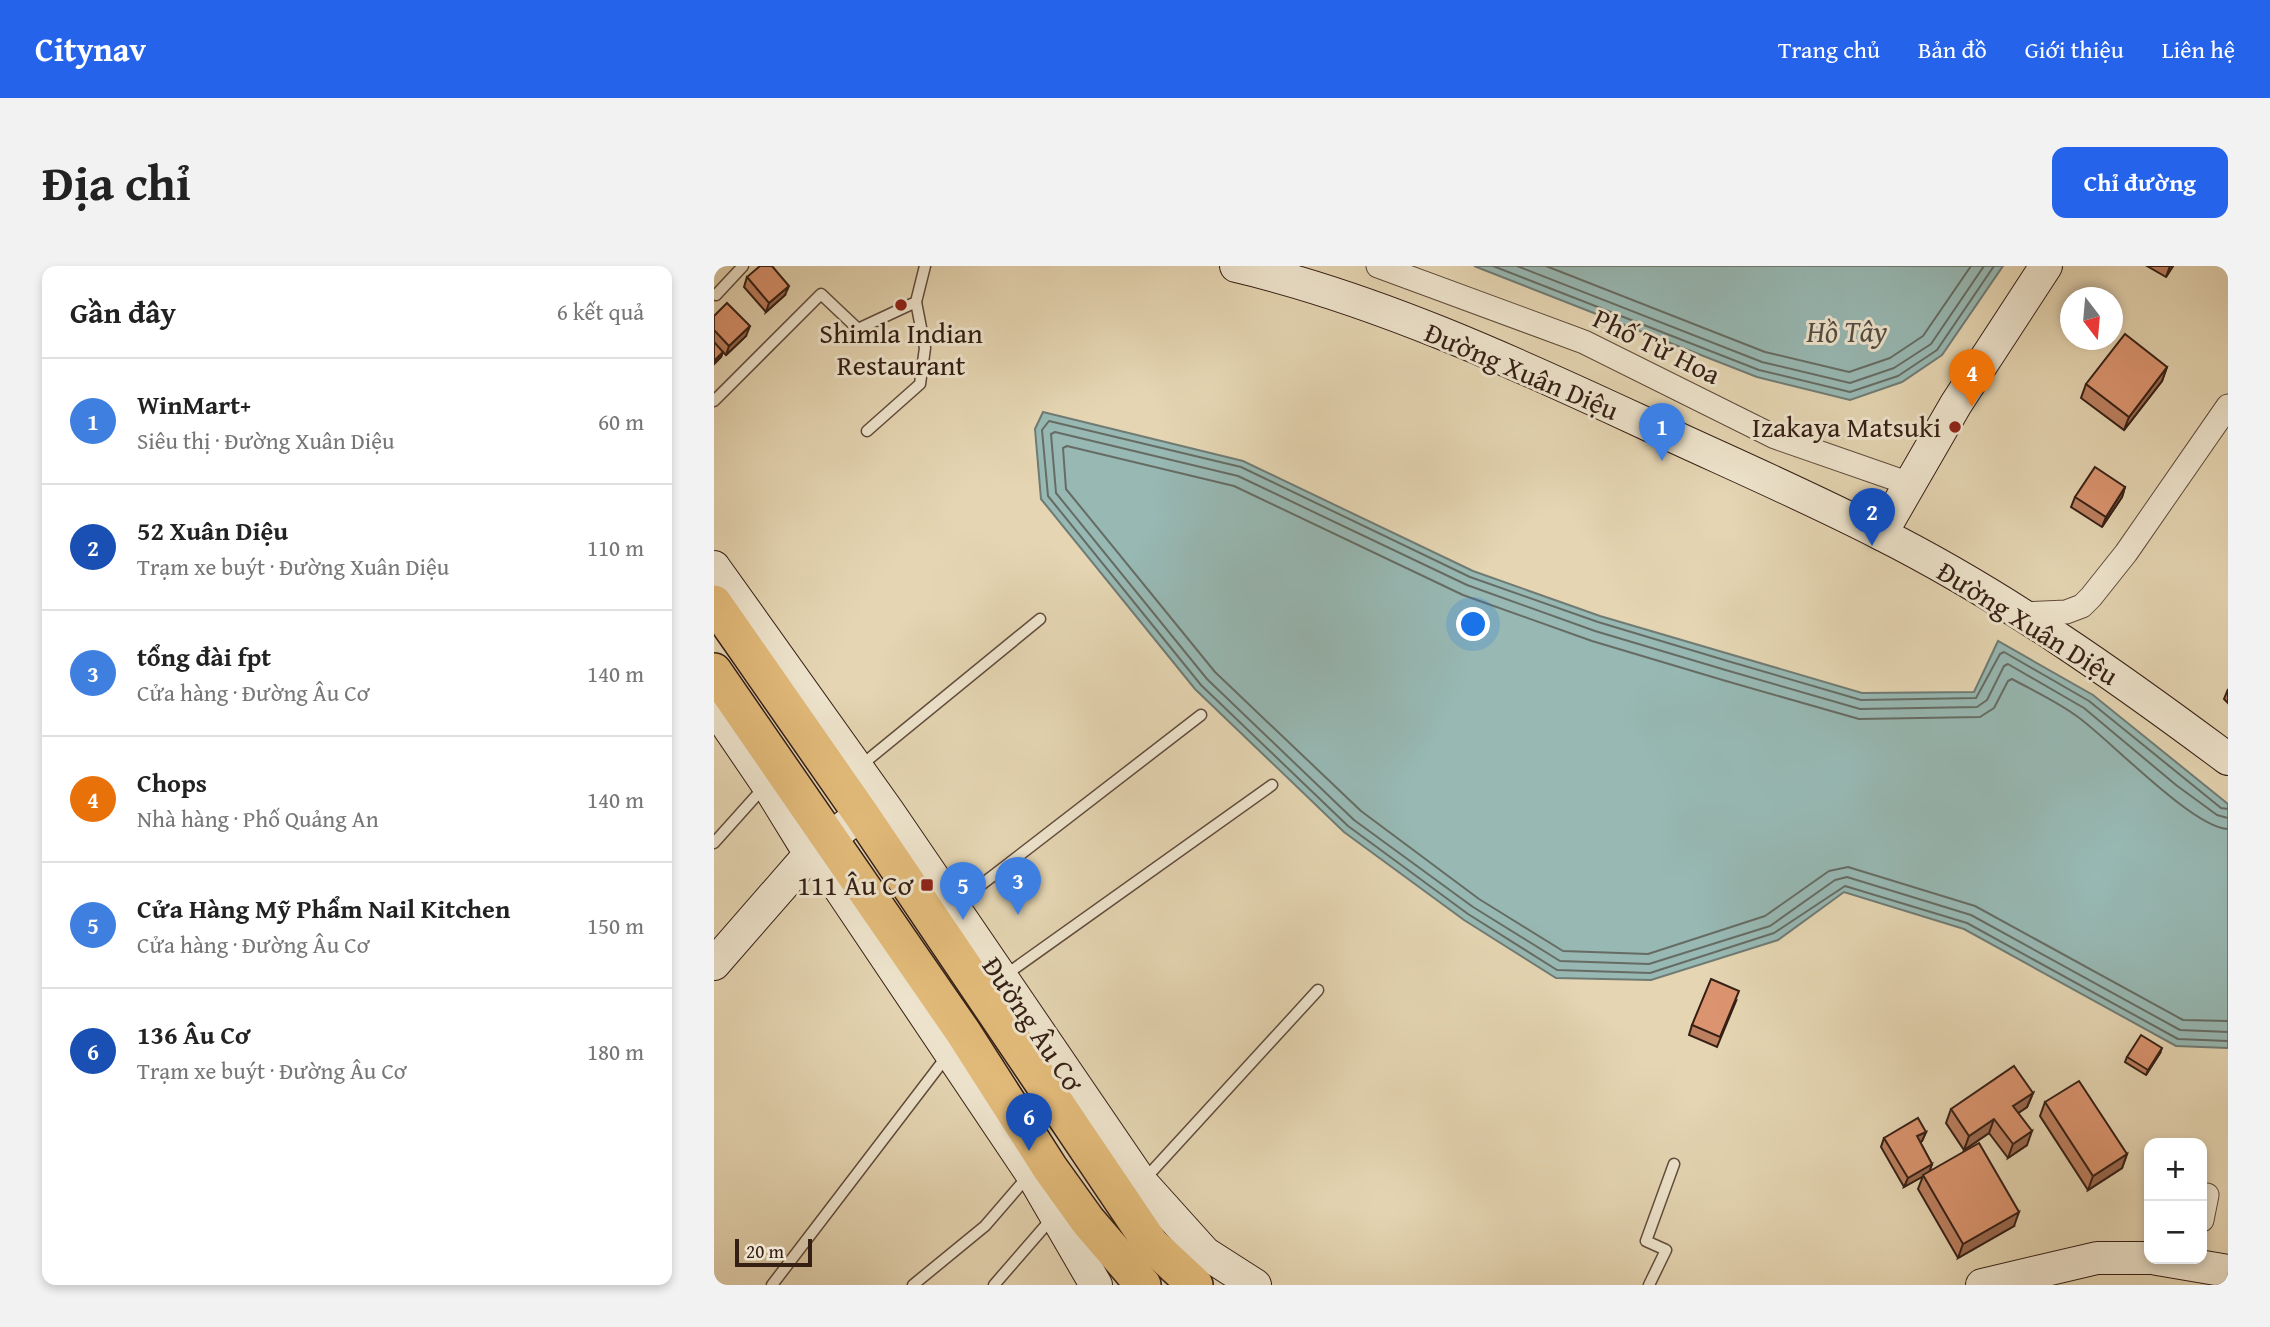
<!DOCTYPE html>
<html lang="vi">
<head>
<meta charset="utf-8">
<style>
	body { margin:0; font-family:"Gentium Book Plus",serif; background:#f2f2f2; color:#222 }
	.controls { position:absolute; right:21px; bottom:21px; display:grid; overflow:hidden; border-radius:14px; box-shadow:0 4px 10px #0003 }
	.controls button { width:63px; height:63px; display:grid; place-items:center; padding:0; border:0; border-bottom:2px solid #e0e0e0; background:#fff; color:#222; font:35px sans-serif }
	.compass { position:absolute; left:1346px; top:21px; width:63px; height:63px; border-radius:50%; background:#fff; box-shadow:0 4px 10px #0003; rotate:164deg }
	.scale { position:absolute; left:21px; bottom:18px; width:77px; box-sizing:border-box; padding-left:7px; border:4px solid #351f15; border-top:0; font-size:19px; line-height:24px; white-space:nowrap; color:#351f15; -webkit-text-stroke:5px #eee4cd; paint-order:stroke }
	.you { position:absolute; left:760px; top:359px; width:24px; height:24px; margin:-18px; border:5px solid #fff; border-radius:50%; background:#1a73e8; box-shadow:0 0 0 10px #1a73e833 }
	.badge { display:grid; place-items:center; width:46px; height:46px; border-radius:50%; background:#2563eb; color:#fff; font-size:23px; font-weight:700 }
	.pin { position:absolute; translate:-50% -58px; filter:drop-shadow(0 2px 4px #0008) }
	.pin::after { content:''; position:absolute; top:37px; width:24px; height:21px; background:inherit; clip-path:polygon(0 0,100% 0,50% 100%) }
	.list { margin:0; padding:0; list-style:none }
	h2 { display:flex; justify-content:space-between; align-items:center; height:91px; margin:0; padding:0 28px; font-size:30px }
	h2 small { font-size:23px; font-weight:400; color:#767676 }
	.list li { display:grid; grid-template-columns:46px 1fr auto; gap:21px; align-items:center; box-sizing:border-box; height:126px; padding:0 28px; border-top:2px solid #e0e0e0 }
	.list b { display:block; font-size:26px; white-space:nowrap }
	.list p { margin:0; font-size:23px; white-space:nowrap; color:#767676 }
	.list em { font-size:23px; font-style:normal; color:#767676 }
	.map { position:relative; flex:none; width:1514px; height:1019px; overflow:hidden; border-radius:14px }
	header { display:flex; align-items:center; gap:42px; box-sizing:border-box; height:98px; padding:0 35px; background:#2563eb; color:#fff }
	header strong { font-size:33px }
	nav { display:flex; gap:38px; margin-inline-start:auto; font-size:24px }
	.intro { display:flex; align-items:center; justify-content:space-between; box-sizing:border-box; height:168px; padding:0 42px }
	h1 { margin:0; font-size:49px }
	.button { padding:18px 32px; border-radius:14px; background:#2563eb; color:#fff; font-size:24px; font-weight:700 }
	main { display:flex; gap:42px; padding:0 42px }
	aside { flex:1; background:#fff; border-radius:14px; box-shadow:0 4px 10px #0003 }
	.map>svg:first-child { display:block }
	.water { fill:#97b8b3; stroke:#707b74; stroke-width:2 }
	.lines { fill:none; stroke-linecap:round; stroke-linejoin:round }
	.shore { stroke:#666c64; stroke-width:2 }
	.lane-casing { stroke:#614c3c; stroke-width:13 }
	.street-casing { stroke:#614c3c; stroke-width:25 }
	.secondary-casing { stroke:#351f15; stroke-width:34 }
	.primary-casing { stroke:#351f15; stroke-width:38 }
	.lane { stroke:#eee4cd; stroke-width:10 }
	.street { stroke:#eee4cd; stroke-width:23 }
	.secondary { stroke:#eee4cd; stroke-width:32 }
	.primary { stroke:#e2ba79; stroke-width:35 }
	.wall { fill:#bc7f5f; stroke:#351f15; stroke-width:2 }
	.shaded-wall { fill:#99684e; stroke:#351f15; stroke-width:2 }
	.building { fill:#db946f; stroke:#351f15; stroke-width:2 }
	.poi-dot { fill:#8f2418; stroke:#eee4cd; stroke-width:2.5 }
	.labels { text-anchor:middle; stroke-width:6; stroke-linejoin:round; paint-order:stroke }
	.poi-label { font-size:28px; fill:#351f15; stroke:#eee4cd; text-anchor:end }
	.street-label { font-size:28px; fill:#351f15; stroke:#eee4cd }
	.water-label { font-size:30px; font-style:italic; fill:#524d44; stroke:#eee4cd }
</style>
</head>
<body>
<header>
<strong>Citynav</strong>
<nav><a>Trang chủ</a><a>Bản đồ</a><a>Giới thiệu</a><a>Liên hệ</a></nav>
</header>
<div class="intro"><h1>Địa chỉ</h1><a class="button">Chỉ đường</a></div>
<main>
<aside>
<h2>Gần đây<small>6 kết quả</small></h2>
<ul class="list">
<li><span class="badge" style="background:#3f7fe0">1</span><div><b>WinMart+</b><p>Siêu thị · Đường Xuân Diệu</p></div><em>60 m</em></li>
<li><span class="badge" style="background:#1a4fb4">2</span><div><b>52 Xuân Diệu</b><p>Trạm xe buýt · Đường Xuân Diệu</p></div><em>110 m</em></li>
<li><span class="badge" style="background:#3f7fe0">3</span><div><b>tổng đài fpt</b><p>Cửa hàng · Đường Âu Cơ</p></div><em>140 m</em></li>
<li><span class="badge" style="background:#e8710a">4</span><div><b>Chops</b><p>Nhà hàng · Phố Quảng An</p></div><em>140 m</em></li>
<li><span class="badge" style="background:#3f7fe0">5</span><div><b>Cửa Hàng Mỹ Phẩm Nail Kitchen</b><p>Cửa hàng · Đường Âu Cơ</p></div><em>150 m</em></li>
<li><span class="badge" style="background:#1a4fb4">6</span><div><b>136 Âu Cơ</b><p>Trạm xe buýt · Đường Âu Cơ</p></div><em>180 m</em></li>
</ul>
</aside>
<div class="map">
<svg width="1514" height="1019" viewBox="0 0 1514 1019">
	<rect width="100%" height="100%" fill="#e5d5b2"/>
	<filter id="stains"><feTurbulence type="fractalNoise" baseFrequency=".00286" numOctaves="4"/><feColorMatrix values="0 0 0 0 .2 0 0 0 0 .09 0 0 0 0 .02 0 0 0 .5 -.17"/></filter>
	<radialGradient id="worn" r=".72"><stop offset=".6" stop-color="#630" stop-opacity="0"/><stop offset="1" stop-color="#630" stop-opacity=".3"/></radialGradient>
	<g class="water">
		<path d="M760,0H1289L1228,89L1188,116L1136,134L1043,111Z"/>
		<path d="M329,146L529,195L759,305L886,350L1148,427L1260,426L1284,375L1379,429L1514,538V782L1462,780L1250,663L1130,626L1064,674L937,714L842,712L750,654L630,566L481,423L327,233L321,163Z"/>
	</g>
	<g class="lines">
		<g class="shore">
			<path d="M779,0L1045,104L1136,126L1184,110L1223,84L1280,0"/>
			<path d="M803,0L1048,96L1136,117L1180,102L1217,78L1270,0"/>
			<path d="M832,0L1051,86L1135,106L1176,92L1209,70L1257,0"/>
			<path d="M1514,543L1507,542L1375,435L1290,386L1286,388L1262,432L1147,434L1017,396L884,356L756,311L527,201L335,155L328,164L334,230L487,419L634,560L754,648L843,704L936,707L1060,667L1131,620L1253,657L1464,773L1514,775"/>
			<path d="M1514,552L1503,549L1462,519L1370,442L1294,398L1290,400L1273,434L1263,441L1146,443L1015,405L881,365L753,319L524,210L341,166L337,168L342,227L493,413L640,554L759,641L846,695L935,698L1056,660L1121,614L1133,611L1257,649L1466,764L1514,766"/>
			<path d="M1514,563C1479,562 1396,474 1364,451C1344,436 1320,425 1298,413L1294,415L1280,442L1266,451L1145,453L1012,415L878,375L749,329L520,220L353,180L349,182L352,223L501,406L647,545L765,633L849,685L934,688L1051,650L1115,605L1134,601L1261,640L1469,754L1514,755"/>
		</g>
		<g class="lane-casing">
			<g id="lane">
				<path d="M2,29L29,0"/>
				<path d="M0,135L107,28L144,63L202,36L211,0"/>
				<path d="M153,165L206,118L211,82L202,36"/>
				<path d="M145,501L326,353"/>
				<path d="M0,577L51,520"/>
				<path d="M241,639L487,449"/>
				<path d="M290,710L558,519"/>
				<path d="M429,915L604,724"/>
				<path d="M58,1019L233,790"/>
				<path d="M199,1019L271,960L315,909"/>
				<path d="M280,1019L339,951"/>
				<path d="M935,1019L952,984L932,975L960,898"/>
			</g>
		</g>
		<g class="street-casing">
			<g id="street">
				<path d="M664,0L870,76L1061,171L1196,218"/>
				<path d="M1306,348L1352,346L1368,340L1377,331L1412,287L1514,140"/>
				<path d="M1488,954L1493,929"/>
			</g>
		</g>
		<g class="secondary-casing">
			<g id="secondary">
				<path d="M522,0C659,32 797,95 924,154C1005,192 1087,227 1167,268C1290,330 1404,411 1514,493"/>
				<path d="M1167,268L1242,138L1332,0"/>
				<path d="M0,301L174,545L428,917L491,987L541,1019"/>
				<path d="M0,440L53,518L96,588L120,614L317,907L382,1019"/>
				<path d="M0,698L96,588L147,548"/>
				<path d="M1443,993L1514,1005"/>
				<path d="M1268,1019L1383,992H1435"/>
			</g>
		</g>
		<g class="primary-casing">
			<g id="primary">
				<path d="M0,337L147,548L437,978L481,1019"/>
				<path d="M0,405L249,766L336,902L374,955L429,1019"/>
			</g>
		</g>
		<use href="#lane" class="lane"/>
		<use href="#street" class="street"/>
		<use href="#secondary" class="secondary"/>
		<use href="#primary" class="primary"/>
	</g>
	<g class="wall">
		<path d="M1433,0H1459L1452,11Z"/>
		<path d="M33,11L71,29L52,46L30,21Z"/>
		<path d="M0,50L32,70L12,89L9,86L7,91L0,98Z"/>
		<path d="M1453,101L1448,115L1410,164L1367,132L1372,118Z"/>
		<path d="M1411,221L1408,231L1388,261L1357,241L1361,231Z"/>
		<path d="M1514,423V437L1510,433Z"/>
		<path d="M1022,735L1003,781L975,769L978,759Z"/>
		<path d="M1446,787L1432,809L1411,796L1413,791Z"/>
		<path d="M1319,827L1313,841L1304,847L1313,879L1294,892L1275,867L1250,884L1232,857L1237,843Z"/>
		<path d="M1331,836L1413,888L1408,902L1374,924L1326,850Z"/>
		<path d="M1212,866L1208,875L1206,876L1218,898L1215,906L1300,960L1244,992L1204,923L1209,910L1190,921L1167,881L1170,872Z"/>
	</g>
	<g class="shaded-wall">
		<path d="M1456,0H1459L1452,11Z"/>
		<path d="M75,20L71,29L52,46L55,37Z"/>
		<path d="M36,60L32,70L12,89L15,80Z"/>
		<path d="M9,86L7,91L0,98V95Z"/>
		<path d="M1453,101L1448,115L1410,164L1415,151Z"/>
		<path d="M1411,221L1408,231L1388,261L1392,251Z"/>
		<path d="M1448,782L1446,787L1432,809L1434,804Z"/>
		<path d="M1319,827L1313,841L1294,854L1299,840Z"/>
		<path d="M1280,853L1275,867L1250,884L1255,870Z"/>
		<path d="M1318,865L1313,879L1294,892L1299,878Z"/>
		<path d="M1212,866L1208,875L1199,880L1203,870Z"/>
		<path d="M1413,888L1408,902L1374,924L1379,910Z"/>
		<path d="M1218,898L1215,907L1190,921L1194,912Z"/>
		<path d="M1305,946L1300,960L1244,992L1249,978Z"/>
	</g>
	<g class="building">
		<path d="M46,0H58L75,20L55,37L33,11Z"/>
		<path d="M13,37L36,60L15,80L0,64V50Z"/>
		<path d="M1411,68L1453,101L1415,151L1372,118Z"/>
		<path d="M0,76L9,86L0,95Z"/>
		<path d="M1381,201L1411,221L1392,251L1361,231Z"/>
		<path d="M997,713L1025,725L1006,771L978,759Z"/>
		<path d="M1427,769L1448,782L1434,804L1413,791Z"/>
		<path d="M1300,800L1319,827L1299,840L1318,865L1299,878L1280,853L1255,870L1237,843Z"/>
		<path d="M1365,815L1413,888L1379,910L1331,836Z"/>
		<path d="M1204,852L1212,866L1203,870L1218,898L1194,912L1170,872Z"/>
		<path d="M1265,877L1305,946L1249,978L1209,909Z"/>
	</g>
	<g class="poi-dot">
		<circle cx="187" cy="39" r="7"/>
		<circle cx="1241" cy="161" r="7"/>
		<rect x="206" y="612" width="14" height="14" rx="3.5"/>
	</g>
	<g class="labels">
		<g class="poi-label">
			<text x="187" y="77" text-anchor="middle">Shimla Indian<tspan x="187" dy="32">Restaurant</tspan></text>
			<text x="1227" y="171">Izakaya Matsuki</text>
			<text x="199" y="629">111 Âu Cơ</text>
		</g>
		<g class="street-label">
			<text transform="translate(943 80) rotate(26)" y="10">Phố Từ Hoa</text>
			<text transform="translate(808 105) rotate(23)" y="10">Đường Xuân Diệu</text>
			<text transform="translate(1314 357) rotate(32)" y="10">Đường Xuân Diệu</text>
			<text transform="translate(319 758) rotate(56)" y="10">Đường Âu Cơ</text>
		</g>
		<g class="water-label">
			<text x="1133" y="76">Hồ Tây</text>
		</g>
	</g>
	<rect width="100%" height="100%" filter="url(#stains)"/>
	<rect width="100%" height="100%" fill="url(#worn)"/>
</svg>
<div class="controls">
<button>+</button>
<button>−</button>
</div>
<svg class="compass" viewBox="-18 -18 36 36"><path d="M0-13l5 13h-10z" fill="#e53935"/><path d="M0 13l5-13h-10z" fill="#767676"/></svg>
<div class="scale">20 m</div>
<div class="you"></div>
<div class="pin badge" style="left:948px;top:195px;background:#3f7fe0">1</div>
<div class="pin badge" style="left:1158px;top:280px;background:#1a4fb4">2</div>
<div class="pin badge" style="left:304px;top:649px;background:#3f7fe0">3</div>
<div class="pin badge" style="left:1258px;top:141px;background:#e8710a">4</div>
<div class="pin badge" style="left:249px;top:654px;background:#3f7fe0">5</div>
<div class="pin badge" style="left:315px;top:885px;background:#1a4fb4">6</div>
</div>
</main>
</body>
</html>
